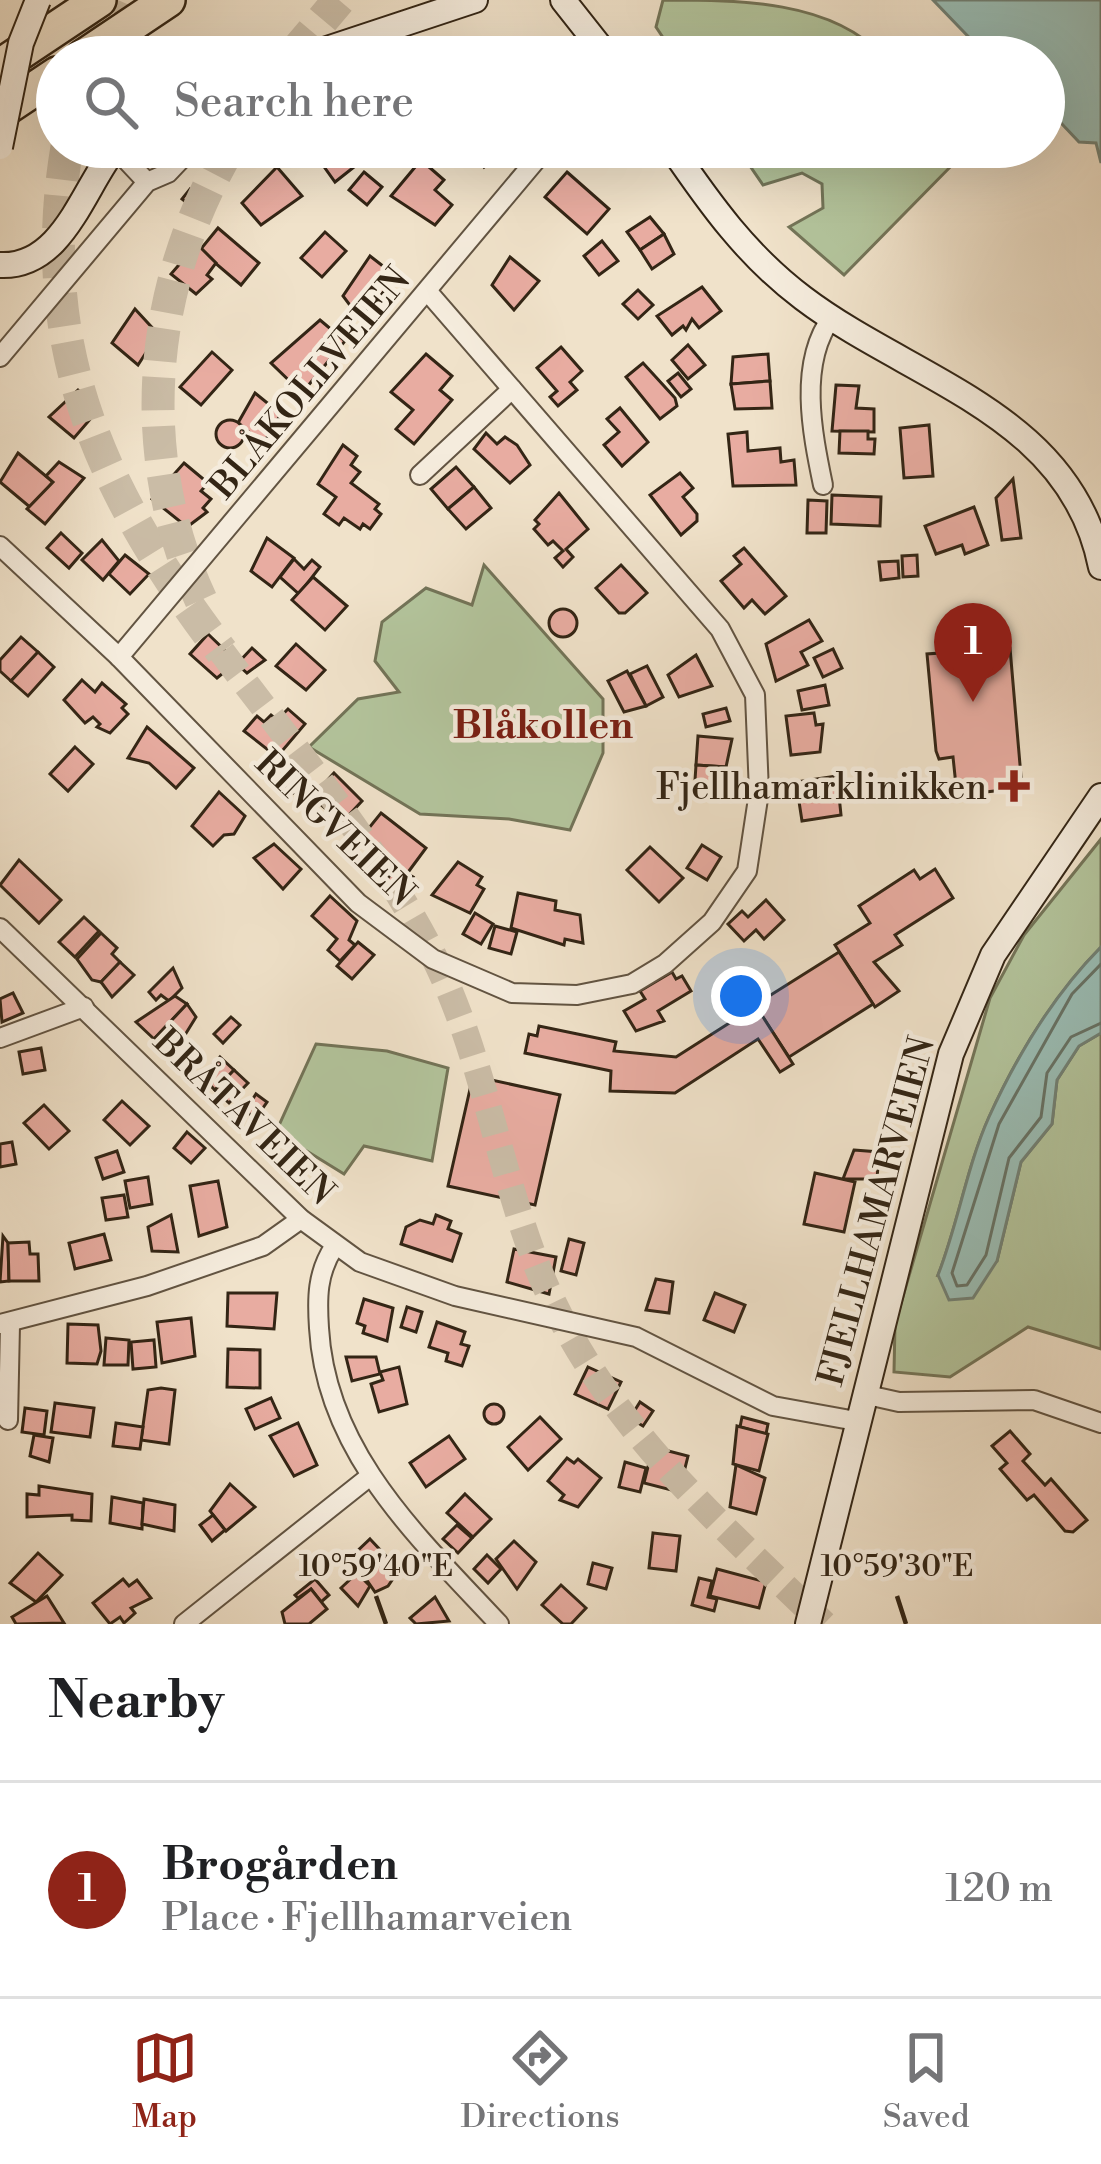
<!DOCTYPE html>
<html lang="en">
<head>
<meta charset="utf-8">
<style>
	body { margin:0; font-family:"Libre Bodoni",serif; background:#f6f6f6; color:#202124 }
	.you { position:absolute; left:741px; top:996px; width:42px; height:42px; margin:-30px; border:9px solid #fff; border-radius:50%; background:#1a73e8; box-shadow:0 0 0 18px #1a73e833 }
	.badge { display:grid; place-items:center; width:78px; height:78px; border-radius:50%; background:#8f2418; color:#fff; font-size:39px; font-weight:700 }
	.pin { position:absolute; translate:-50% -99px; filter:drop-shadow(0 3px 6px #0008) }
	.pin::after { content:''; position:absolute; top:63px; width:42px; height:36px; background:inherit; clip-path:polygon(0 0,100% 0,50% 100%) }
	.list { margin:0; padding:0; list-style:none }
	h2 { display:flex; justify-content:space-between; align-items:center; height:156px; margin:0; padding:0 48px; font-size:51px }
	h2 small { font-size:39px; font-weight:400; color:#757577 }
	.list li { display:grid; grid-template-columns:78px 1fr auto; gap:36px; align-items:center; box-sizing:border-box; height:216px; padding:0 48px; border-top:3px solid #e0e0e0 }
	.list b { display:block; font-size:45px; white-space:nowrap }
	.list p { margin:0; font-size:39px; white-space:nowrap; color:#757577 }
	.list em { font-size:39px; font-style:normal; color:#757577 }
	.icon { flex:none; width:66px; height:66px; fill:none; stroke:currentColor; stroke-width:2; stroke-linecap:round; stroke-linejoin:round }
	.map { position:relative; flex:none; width:1101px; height:1624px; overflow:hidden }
	.search { position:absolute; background:#fff; box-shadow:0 12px 48px #0002; left:36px; right:36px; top:36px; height:132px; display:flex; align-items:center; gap:30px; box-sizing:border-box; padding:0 42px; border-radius:66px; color:#757577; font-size:45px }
	.sheet { height:372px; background:#fff }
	nav { display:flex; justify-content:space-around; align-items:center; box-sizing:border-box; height:168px; border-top:3px solid #e0e0e0; background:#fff; font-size:33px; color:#757577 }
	nav a { display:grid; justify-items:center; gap:6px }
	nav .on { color:#8f2418 }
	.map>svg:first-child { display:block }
	.green { fill:#b3c49c; stroke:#737458; stroke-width:3 }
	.water { fill:#9abeb6; stroke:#718176; stroke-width:3 }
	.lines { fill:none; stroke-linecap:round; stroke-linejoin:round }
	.shore { stroke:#667266; stroke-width:3 }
	.building { fill:#e8aca1; stroke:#332515; stroke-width:3 }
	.primary-tunnel { stroke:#cabca6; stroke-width:27; stroke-dasharray:27 14; stroke-linecap:butt }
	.highway-tunnel { stroke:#cabca6; stroke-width:33; stroke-dasharray:33 16; stroke-linecap:butt }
	.street-casing { stroke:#625442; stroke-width:22 }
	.secondary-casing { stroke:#332515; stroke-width:28 }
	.highway-casing { stroke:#332515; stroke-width:38 }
	.street { stroke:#f5ecdd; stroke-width:18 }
	.secondary { stroke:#f5ecdd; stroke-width:24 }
	.highway { stroke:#f0e2ca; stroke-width:33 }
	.secondary-bridge-casing { stroke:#332515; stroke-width:28; stroke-linecap:butt }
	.secondary-bridge { stroke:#f5ecdd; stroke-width:24 }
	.ticks { fill:none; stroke:#332515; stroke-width:4.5 }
	.poi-dot { fill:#8f2418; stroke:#f5ecdd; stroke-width:4.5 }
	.labels { text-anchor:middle; stroke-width:9; stroke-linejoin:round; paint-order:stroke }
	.street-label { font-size:36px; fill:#332515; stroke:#f5ecdd }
	.poi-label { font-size:36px; fill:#332515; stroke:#f5ecdd; text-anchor:end }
	.neighbourhood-label { font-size:39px; font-weight:bold; fill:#7a1f14; stroke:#f5ecdd }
	.ticks-label { font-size:30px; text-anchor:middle; fill:#332515; stroke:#f5ecdd; stroke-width:9; stroke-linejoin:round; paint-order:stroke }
</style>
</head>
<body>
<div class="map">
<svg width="1101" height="1624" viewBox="0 0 1101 1624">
	<rect width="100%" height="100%" fill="#f0e2ca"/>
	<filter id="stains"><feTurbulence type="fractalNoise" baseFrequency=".00167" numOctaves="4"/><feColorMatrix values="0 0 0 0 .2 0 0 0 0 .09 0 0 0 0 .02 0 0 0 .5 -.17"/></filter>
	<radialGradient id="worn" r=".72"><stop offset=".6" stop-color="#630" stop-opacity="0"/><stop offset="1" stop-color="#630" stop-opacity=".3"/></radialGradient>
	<g class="green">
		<path d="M663,0C739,0 832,0 884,57H676L656,27Z"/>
		<path d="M737,147H954L961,156L844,275L789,227L823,208L822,184L802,173L763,185Z"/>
		<path d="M484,565L603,699V753L570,830L509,819L420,814L309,747L358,699L399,692L375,661L382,622L426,588L472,605Z"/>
		<path d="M1101,839V947C1054,995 1017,1055 989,1117C967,1166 958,1224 938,1275L997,1261L1021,1162L1052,1124L1057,1080L1079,1046L1101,1033V1349L1028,1327L950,1377L894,1372L895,1324L990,998L1024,935Z"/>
		<path d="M316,1044L387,1051L448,1068L432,1161L364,1146L344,1174L276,1132Z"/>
	</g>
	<g class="water">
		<path d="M933,0H1101V163L1096,143L1079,142L1044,105V57H988Z"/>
		<path d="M1101,947V1033L1079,1046L1057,1080L1052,1124L1021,1162L997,1261L973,1298L949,1300L938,1275C958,1224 967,1166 989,1117C1017,1056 1054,994 1101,947Z"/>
	</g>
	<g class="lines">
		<path class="shore" d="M1101,964L1072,994L999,1124L952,1273L957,1286L967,1285L986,1255L1009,1158L1041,1117L1047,1073L1071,1037L1101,1023"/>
	</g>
	<g class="building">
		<path d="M536,40L549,57H516Z"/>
		<path d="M310,147H329L337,158L353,147H369L373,152L335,182Z"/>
		<path d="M467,147H493L499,154L484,167Z"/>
		<path d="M586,147H617L603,162Z"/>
		<path d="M421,160L444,180L435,190L452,205L435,225L391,196Z"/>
		<path d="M277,167L302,196L261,225L242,203Z"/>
		<path d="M364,172L382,187L367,205L349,190Z"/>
		<path d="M567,172L609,209L587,234L545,197Z"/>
		<path d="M190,189L204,200L196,210L182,199Z"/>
		<path d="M650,217L664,234L640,250L627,232Z"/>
		<path d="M218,228L259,263L241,285L200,250Z"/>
		<path d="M325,232L346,251L322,277L301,258Z"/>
		<path d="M664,234L674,254L652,269L640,250Z"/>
		<path d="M602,241L618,261L599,275L584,256Z"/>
		<path d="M197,244L216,263L207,275L212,279L196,294L171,274Z"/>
		<path d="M370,256L397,277L364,313L358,308L355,312L343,296Z"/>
		<path d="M510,257L539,281L514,310L492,285Z"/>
		<path d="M702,287L721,311L699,328L692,319L686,330L683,326L672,335L657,316Z"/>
		<path d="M638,290L653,305L638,319L623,304Z"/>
		<path d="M135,309L158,334L138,365L112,343Z"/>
		<path d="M320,320L345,341L302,393L271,363Z"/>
		<path d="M688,345L705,365L688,379L672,360Z"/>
		<path d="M561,347L582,371L570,382L577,390L558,406L550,397L557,391L537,368Z"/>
		<path d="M212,352L232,370L201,405L180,387Z"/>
		<path d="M426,354L452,376L440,390L452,400L414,444L396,429L413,410L391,392Z"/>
		<path d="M768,354L770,381L731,384L733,357Z"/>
		<path d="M643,363L675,398L677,406L660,419L626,377Z"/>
		<path d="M678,373L691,389L681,397L668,381Z"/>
		<path d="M770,381L772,408L735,409L731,384Z"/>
		<path d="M836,385L859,386L856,408L874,409V432L832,431Z"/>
		<path d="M78,390L99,409L74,438L49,417Z"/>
		<path d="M255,393L281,414L263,444L238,423Z"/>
		<path d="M620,408L648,442L622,466L604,445L619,432L607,419Z"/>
		<circle cx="230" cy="434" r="14"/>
		<path d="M929,425L933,476L904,478L900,428Z"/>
		<path d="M840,431H868V439H875L874,454L839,453Z"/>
		<path d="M747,432L748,451L780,448L781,462L794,460L796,485L733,486L728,434Z"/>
		<path d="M486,433L497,444L505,437L517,445L530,465L510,483L474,449Z"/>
		<path d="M343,445L357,456L351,465L360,472L351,483L379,504L375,509L381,514L370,529L363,524L360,529L344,518L339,525L324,514L336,497L318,484Z"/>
		<path d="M18,453L53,482L31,508L0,482Z"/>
		<path d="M59,462L84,478L45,524L27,509L53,482L46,476Z"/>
		<path d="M184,463L208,483L201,491L211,499L203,508L207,512L187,527L152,499Z"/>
		<path d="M456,467L474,487L448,509L431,489Z"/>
		<path d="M680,473L693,488L683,497L697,514V521L681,535L650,495Z"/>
		<path d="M1013,479L1021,538L1002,540L996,498Z"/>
		<path d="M474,487L491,508L466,529L448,509Z"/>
		<path d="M559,493L588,529L566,549L573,557L563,567L555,558L563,551L553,541L548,545L534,529L539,524L535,520Z"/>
		<path d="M832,495L881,497L880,526L831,524Z"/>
		<path d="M808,500L827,501L826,533H807Z"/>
		<path d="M974,507L988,545L965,554L962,545L936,554L925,526Z"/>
		<path d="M61,533L82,553L69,568L47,548Z"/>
		<path d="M267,538L294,558L272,587L251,571Z"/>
		<path d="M102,540L119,561L103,580L82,560Z"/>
		<path d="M744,548L786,596L765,614L752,600L744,608L721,581L741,564L734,556Z"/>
		<path d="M125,555L149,574L130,594L109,574Z"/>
		<path d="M917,555L918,576L903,577L902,556Z"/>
		<path d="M294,559L304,569L312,560L320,567L299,594L280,577Z"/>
		<path d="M898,561L899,578L881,580L879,562Z"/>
		<path d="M621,565L647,593L625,613H619L596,588Z"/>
		<path d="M313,577L347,606L325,630L292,600Z"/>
		<circle cx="563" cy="623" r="14"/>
		<path d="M809,620L822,641L801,652L808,665L776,681L766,644Z"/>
		<path d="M208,634L237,662L217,678L190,654Z"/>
		<path d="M21,637L38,652L11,681L0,671V660Z"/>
		<path d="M296,644L325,670L306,690L276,666Z"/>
		<path d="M252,648L265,660L247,673L237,664Z"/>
		<path d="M1010,648L1022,788L957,795L953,757L939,759L936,751L927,654Z"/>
		<path d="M833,649L842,668L823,677L814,658Z"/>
		<path d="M38,652L54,667L28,696L11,681Z"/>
		<path d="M696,655L712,686L679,697L668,675Z"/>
		<path d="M647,666L663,697L646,706L630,674Z"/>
		<path d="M627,671L646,706L624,712L608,681Z"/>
		<path d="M82,680L95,692L102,683L126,704L122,708L128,714L110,733L97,727L100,724L93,717L85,723L64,700Z"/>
		<path d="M825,685L829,705L802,710L798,691Z"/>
		<path d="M726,708L730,721L706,727L703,714Z"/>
		<path d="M288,709L305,724L277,757L244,731L257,716L264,722L271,715L277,720Z"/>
		<path d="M814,713L816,725L823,724L820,752L791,755L786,716Z"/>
		<path d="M147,727L194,768L176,788L149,763L128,758Z"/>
		<path d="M698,736L732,739L726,767L696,765Z"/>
		<path d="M75,747L93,764L68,791L50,774Z"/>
		<path d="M696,765L726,767L728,796L694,795Z"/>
		<path d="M292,768L306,779L293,793L280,782Z"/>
		<path d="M334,773L362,801L347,817L339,809H326L312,797Z"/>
		<path d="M837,776L841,815L802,821L796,782Z"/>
		<path d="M219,792L245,816L234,834L224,835L213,846L192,826Z"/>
		<path d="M381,813L426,848L406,875L360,839Z"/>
		<path d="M274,844L301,869L283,889L254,858Z"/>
		<path d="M702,845L721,857L707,880L687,868Z"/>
		<path d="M650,847L683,878L659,902L627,870Z"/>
		<path d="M19,860L61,900L39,923L0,885Z"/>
		<path d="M458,862L482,877L477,885L484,889L470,913L432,895Z"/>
		<path d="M396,867L413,877L400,894L385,882Z"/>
		<path d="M935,869L953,898L895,935L902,945L874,962L899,991L875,1007L835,945L870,923L859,906L914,870L920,879Z"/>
		<path d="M518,893L556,901L555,910L580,915L583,943L565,939L564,945L511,928Z"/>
		<path d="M330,896L357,921L349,940L355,945L340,961L328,950L337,939L312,916Z"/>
		<path d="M766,900L784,920L764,939L756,930L744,941L728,924L742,911L748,917Z"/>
		<path d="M475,913L493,924L481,944L463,934Z"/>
		<path d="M84,917L99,931L75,957L59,942Z"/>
		<path d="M495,926L517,932L511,954L489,948Z"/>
		<path d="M101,933L117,948L112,954L120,962L101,982L92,980L77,959Z"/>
		<path d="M358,942L374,955L352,979L337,966Z"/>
		<path d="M839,952L873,1004L789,1057L755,1005Z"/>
		<path d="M120,962L134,975L112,997L101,982Z"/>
		<path d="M173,968L182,988L169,1001L161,995L156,1000L149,992Z"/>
		<path d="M672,972L676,979L682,976L691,991L658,1011L664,1021L636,1031L624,1011L645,999L640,991Z"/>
		<path d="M13,993L23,1013L2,1022L0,999Z"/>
		<path d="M175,996L187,1004L154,1039L136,1022Z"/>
		<path d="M187,1004L196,1017L172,1056L154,1039Z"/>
		<path d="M756,1006L793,1064L780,1072L758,1039L675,1093L610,1091L611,1071L525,1053L529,1034L537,1036L539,1026L616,1042L614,1051L676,1057Z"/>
		<path d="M231,1017L240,1025L223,1043L214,1034Z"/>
		<path d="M41,1048L45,1070L23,1074L19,1052Z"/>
		<path d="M220,1057L234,1070L215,1090L202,1077Z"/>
		<path d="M234,1070L248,1083L229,1103L215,1090Z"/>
		<path d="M473,1076L560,1095L535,1205L448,1186Z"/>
		<path d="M256,1094L267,1102L256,1118L245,1111Z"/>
		<path d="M122,1101L149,1126L130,1145L104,1120Z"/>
		<path d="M44,1105L69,1131L49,1149L24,1123Z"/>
		<path d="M187,1132L205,1148L191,1163L174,1148Z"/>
		<path d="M12,1142L16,1164L0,1167V1144Z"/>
		<path d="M854,1150L879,1152L877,1179H843Z"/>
		<path d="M117,1151L124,1172L103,1179L96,1158Z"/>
		<path d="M815,1173L855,1182L844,1232L804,1224Z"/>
		<path d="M148,1177L152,1204L130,1208L125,1181Z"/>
		<path d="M218,1181L227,1227L199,1236L190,1186Z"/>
		<path d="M124,1195L128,1217L106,1220L102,1198Z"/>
		<path d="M171,1215L178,1252L152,1251L148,1227Z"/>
		<path d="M436,1215L451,1221L448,1229L461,1234L452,1261L401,1244L406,1227L420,1220L433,1224Z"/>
		<path d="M104,1234L111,1260L75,1269L69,1243Z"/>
		<path d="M3,1236L8,1243L9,1281L0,1282Z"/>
		<path d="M569,1239L584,1243L576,1275L561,1271Z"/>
		<path d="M29,1242L30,1254H38L39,1281H9L8,1243Z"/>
		<path d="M514,1249L556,1257L549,1294L507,1282Z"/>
		<path d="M656,1279L673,1282L669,1313L646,1310Z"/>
		<path d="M228,1293H277L274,1329L227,1326Z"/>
		<path d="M715,1293L745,1305L734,1332L704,1320Z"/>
		<path d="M364,1299L393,1308L387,1341L363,1333L365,1326L357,1323Z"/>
		<path d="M407,1307L422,1312L416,1332L401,1327Z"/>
		<path d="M191,1318L195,1356L162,1363L157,1322Z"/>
		<path d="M437,1322L465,1332L461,1344L469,1346L462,1366L446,1361L448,1353L429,1347Z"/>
		<path d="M68,1324L98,1325L101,1351L97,1364L67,1363Z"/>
		<path d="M106,1338L129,1340L128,1365H104Z"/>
		<path d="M154,1340L156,1367L133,1369L131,1342Z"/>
		<path d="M228,1349L260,1350V1388L227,1387Z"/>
		<path d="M346,1357H376L380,1374L352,1381Z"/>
		<path d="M399,1367L407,1404L379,1412L371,1384L383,1380L380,1372Z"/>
		<path d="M588,1367L621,1382L608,1409L575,1394Z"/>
		<path d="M161,1388L175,1390L169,1444L141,1440L148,1390Z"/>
		<path d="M271,1398L280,1418L255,1429L246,1409Z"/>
		<path d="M640,1402L653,1411L643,1426L630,1418Z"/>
		<path d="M55,1403L94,1408L90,1437L51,1432Z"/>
		<circle cx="494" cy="1414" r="10"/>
		<path d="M25,1408L47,1411L44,1435L22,1432Z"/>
		<path d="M540,1417L561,1439L528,1470L508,1447Z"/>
		<path d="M742,1417L768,1424L766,1434L740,1427Z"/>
		<path d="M116,1423L143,1427L140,1449L113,1446Z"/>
		<path d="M298,1423L317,1465L294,1476L270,1436Z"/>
		<path d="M737,1426L768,1434L759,1471L733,1464Z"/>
		<path d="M1010,1431L1030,1454L1023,1461L1045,1485L1051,1479L1087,1520L1073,1532L1065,1531L1034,1495L1027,1500L1000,1469L1007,1463L992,1446Z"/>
		<path d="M34,1435L53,1438L49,1462L30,1456Z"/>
		<path d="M449,1436L465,1459L426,1487L410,1463Z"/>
		<path d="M653,1447L688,1456L679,1492L644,1483Z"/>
		<path d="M567,1458L574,1463L578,1459L601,1478L578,1507L560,1500L564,1495L548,1481Z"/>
		<path d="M625,1462L646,1468L640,1492L619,1487Z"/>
		<path d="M736,1465L765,1478L756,1514L730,1507Z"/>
		<path d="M230,1484L255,1507L226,1531L210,1511Z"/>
		<path d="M39,1486L92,1494L91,1521L72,1520V1515L27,1517V1494L39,1495Z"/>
		<path d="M465,1494L491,1519L473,1537L447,1513Z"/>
		<path d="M112,1497L143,1503L142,1529L110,1523Z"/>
		<path d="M144,1499L175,1505L174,1531L142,1524Z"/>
		<path d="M213,1515L225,1530L212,1541L200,1525Z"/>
		<path d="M457,1525L472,1538L458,1553L443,1539Z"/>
		<path d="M653,1533L680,1536L676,1571L649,1568Z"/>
		<path d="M370,1539L399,1570L388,1586L375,1592L351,1557Z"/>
		<path d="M514,1541L536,1562L517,1589L496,1559Z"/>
		<path d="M38,1553L62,1575L36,1602L10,1583Z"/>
		<path d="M487,1555L501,1569L488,1583L474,1569Z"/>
		<path d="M593,1563L612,1568L606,1589L588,1584Z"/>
		<path d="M717,1569L766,1582L759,1608L710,1596Z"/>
		<path d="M357,1573L370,1586L358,1606L341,1588Z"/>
		<path d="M699,1578L712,1581L708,1597L717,1599L714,1611L692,1605Z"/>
		<path d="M123,1579L129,1586L137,1580L151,1598L131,1608L135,1613L124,1623L120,1617L110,1624L93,1603Z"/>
		<path d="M315,1579L329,1595L321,1602L311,1589L298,1598L295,1595Z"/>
		<path d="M561,1585L586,1608L571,1624H563L542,1605Z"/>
		<path d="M311,1589L327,1609L309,1624H285L282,1612Z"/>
		<path d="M47,1596L64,1623L16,1624L12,1617Z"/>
		<path d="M435,1597L449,1621L416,1624L410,1618Z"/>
	</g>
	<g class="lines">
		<path class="primary-tunnel" d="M222,652C294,749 374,842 430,949C479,1043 495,1151 531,1250C588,1407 707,1512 824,1624"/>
		<g class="highway-tunnel">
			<path d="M93,57L118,0"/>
			<path d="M291,57L339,0"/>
			<path d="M67,147C33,349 103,495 222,652"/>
			<path d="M201,600C133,453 148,285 230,147"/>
		</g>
		<g class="street-casing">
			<g id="street">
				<path d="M115,148L147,182"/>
				<path d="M0,357L147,182L168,173L186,154"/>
				<path d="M420,475L512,389"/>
				<path d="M823,485C812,432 798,363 832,317"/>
				<path d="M0,546L119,657L358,903L433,959L512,993L577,995L632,984L665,964L712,922L747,871L759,792L755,695L720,629L428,292"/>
				<path d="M119,657L547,147"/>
				<path d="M0,928L301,1219L360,1262L455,1296L636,1337L773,1406L856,1421"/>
				<path d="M0,1038L84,1007"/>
				<path d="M334,1247C317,1273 317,1298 319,1328C326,1453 419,1538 499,1624"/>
				<path d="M0,1324L147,1286L263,1246L301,1219"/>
				<path d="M863,1394L899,1402L1034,1400L1101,1423"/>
				<path d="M8,1420L10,1325"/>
				<path d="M184,1624L369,1477"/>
			</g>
		</g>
		<g class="secondary-casing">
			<g id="secondary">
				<path d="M563,0L608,57"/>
				<path d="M303,57L475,0"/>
				<path d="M671,147C710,204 747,256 803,298C911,380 1071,414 1101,567"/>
				<path d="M0,265C63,268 83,188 116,147"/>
				<path d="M808,1624L951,1054L993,955L1101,796"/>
			</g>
		</g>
		<g class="highway-casing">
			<g id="highway">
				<path d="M83,57L168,0"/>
				<path d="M0,66L99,0"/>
				<path d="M0,112L57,74"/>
			</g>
		</g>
		<use href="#street" class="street"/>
		<use href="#secondary" class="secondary"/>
		<use href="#highway" class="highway"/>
		<g class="secondary-bridge-casing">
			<path id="secondary-bridge" d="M0,147L21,43L38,0"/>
		</g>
		<use href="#secondary-bridge" class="secondary-bridge"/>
	</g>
	<path class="ticks" d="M376,1596L386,1624M897,1596L906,1624"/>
	<path class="poi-dot" d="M1008 768h12v12h12v12h-12v12h-12v-12h-12v-12h12z"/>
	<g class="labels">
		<g class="street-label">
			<text transform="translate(309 382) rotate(-50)" y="13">BLÅKOLLVEIEN</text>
			<text transform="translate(336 827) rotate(44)" y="13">RINGVEIEN</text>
			<text transform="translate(245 1116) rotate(44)" y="13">BRÅTAVEIEN</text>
			<text transform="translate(875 1211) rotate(-75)" y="13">FJELLHAMARVEIEN</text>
		</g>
		<g class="poi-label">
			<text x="987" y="799">Fjellhamarklinikken</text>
		</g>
		<g class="neighbourhood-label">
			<text x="543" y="738">Blåkollen</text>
		</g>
	</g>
	<g class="ticks-label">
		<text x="376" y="1576">10°59'40"E</text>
		<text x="897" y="1576">10°59'30"E</text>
	</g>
	<rect width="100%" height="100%" filter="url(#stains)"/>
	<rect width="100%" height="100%" fill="url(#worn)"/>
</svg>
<div class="you"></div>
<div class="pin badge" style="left:973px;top:702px">1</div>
<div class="search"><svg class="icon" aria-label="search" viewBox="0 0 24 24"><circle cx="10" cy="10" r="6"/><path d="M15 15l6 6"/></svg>Search here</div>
</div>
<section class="sheet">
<h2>Nearby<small></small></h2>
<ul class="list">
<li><span class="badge">1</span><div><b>Brogården</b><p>Place · Fjellhamarveien</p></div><em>120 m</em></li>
</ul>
</section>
<nav>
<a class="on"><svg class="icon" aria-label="map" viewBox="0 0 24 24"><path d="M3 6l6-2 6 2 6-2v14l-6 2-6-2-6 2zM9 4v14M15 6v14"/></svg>Map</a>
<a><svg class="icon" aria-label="directions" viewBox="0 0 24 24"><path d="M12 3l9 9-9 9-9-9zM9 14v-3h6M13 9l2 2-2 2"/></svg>Directions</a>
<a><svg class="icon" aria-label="saved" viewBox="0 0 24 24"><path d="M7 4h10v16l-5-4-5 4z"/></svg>Saved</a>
</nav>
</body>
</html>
